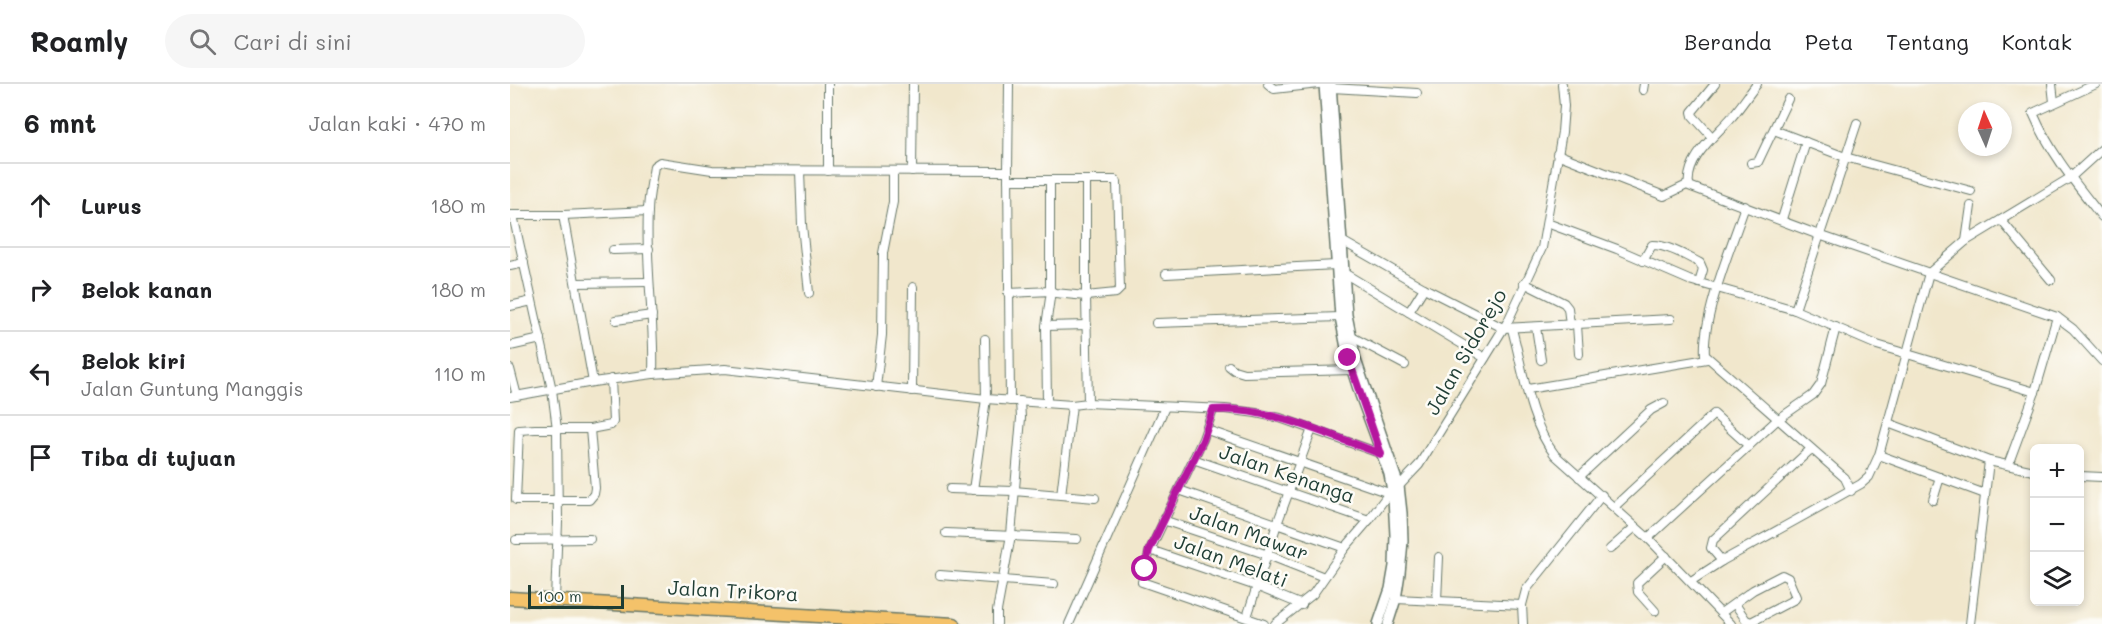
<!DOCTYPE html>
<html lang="id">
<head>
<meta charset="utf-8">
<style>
	body { margin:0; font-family:Mali,sans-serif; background:#f6f6f6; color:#202124 }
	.controls { position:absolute; right:18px; bottom:18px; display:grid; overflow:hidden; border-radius:9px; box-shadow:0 3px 9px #0003 }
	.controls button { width:54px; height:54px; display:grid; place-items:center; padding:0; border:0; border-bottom:2px solid #e0e0e0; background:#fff; color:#202124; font:30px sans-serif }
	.compass { position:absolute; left:1448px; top:18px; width:54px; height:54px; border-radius:50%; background:#fff; box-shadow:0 3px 9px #0003; rotate:357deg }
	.scale { position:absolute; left:18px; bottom:15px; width:96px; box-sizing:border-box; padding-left:6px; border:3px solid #1f3d34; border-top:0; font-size:16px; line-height:21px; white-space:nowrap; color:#1f3d34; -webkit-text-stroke:4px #fdfcf7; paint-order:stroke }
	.stop { position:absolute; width:18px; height:18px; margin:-14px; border:4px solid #b5179e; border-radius:50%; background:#fff }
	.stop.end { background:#b5179e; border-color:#fff; box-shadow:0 2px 6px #0008 }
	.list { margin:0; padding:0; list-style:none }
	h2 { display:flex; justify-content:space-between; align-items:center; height:78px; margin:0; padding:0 24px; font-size:26px }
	h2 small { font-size:20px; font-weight:400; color:#757577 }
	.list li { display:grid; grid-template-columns:39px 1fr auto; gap:18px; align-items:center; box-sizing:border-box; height:84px; padding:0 24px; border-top:2px solid #e0e0e0 }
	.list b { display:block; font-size:22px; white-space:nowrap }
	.list p { margin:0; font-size:20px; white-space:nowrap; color:#757577 }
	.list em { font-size:20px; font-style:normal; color:#757577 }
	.icon { flex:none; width:33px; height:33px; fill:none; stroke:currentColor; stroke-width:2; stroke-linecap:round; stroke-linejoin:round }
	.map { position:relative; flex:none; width:1592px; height:540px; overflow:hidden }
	header { display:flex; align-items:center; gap:36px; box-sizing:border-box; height:84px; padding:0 30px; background:#fff; border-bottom:2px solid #e0e0e0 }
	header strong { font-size:28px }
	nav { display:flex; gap:33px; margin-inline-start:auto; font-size:21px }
	.search { width:420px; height:54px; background:#f6f6f6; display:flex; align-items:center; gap:15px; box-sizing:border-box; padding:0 21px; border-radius:33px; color:#757577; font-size:22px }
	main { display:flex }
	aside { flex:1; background:#fff }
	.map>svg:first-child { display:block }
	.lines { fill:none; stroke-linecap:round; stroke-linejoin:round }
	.minor-casing { stroke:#687869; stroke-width:10 }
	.tertiary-casing { stroke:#687869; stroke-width:12 }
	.primary-casing { stroke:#687869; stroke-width:15 }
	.minor { stroke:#fff; stroke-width:8 }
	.tertiary { stroke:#fff; stroke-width:9 }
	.primary { stroke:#f4c26a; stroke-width:12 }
	.route { stroke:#b5179e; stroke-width:8 }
	.labels { text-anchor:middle; stroke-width:5; stroke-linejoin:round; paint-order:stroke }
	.street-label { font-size:20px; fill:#1f3d34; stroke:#fdfcf7 }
</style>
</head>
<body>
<header>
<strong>Roamly</strong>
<div class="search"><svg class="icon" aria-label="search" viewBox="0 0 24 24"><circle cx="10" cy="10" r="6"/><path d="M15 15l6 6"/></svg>Cari di sini</div>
<nav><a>Beranda</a><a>Peta</a><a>Tentang</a><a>Kontak</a></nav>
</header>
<main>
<aside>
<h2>6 mnt<small>Jalan kaki · 470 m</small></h2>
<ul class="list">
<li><svg class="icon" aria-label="ahead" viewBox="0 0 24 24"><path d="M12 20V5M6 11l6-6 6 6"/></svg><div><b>Lurus</b></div><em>180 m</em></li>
<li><svg class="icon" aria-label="right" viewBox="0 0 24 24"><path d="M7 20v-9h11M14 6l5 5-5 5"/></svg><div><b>Belok kanan</b></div><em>180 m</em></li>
<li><svg class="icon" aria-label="left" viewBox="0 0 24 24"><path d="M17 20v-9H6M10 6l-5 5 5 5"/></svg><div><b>Belok kiri</b><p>Jalan Guntung Manggis</p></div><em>110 m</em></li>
<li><svg class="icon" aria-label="arrive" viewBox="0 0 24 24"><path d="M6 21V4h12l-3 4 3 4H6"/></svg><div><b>Tiba di tujuan</b></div></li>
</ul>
</aside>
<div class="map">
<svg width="1592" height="540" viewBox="0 0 1592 540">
	<rect width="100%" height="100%" fill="#fdfcf7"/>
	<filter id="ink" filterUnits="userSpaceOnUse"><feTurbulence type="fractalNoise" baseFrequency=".0167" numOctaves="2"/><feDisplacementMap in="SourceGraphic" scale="12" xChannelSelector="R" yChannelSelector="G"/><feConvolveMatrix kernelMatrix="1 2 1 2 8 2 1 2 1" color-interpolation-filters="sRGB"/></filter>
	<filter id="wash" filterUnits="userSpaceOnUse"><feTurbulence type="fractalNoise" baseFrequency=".008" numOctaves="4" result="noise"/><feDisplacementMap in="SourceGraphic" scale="24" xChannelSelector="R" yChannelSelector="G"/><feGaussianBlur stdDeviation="1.35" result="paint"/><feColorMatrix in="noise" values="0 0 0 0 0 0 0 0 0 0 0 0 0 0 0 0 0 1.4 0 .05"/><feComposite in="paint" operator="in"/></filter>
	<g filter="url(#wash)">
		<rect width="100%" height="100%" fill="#f1e7cc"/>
	</g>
	<g filter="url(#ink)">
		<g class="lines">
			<g class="minor-casing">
				<g id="minor">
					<path d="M318,0V87"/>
					<path d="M758,0L764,5L809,0"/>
					<path d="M1247,0C1238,11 1230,24 1220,35C1205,52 1175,75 1179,102L1309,151L1547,233L1525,308L1498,381"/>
					<path d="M1542,0L1544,18"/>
					<path d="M1586,0L1523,29C1540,69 1566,100 1592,133"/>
					<path d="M822,4L907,9"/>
					<path d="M1133,6L1134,0"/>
					<path d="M1264,46L1335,73L1461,107"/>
					<path d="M1201,52L1183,32L1182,28L1205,0"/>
					<path d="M1047,70L1154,112L1179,100"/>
					<path d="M1241,79L1248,78L1278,15"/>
					<path d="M290,87L292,141L299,209"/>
					<path d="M402,87L403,0"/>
					<path d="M498,87L499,0"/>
					<path d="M498,96H605L607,98L610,205L606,209L576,212V97"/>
					<path d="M540,96V204L541,207L545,209L576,212L578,319"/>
					<path d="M1235,122C1222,161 1192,232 1195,271L1335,394L1341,407"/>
					<path d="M0,131H53L138,127"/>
					<path d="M3,131L42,306L47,345L48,438L45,516"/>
					<path d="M53,131L83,298"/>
					<path d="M1272,135L1296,58"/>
					<path d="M1491,136L1541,196"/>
					<path d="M1037,139L1107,165L1179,196L1285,226L1367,261L1525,308"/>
					<path d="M832,157L914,204L993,244L1161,235"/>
					<path d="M1456,157L1461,122"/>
					<path d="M103,166L139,165"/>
					<path d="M1133,177L1142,161C1158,161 1176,172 1190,179L1193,186L1189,199"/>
					<path d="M0,182L14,179"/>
					<path d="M834,189L975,274"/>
					<path d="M656,190L826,181"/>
					<path d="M66,199L139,198"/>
					<path d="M1014,199L1054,219L1058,224L1060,241"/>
					<path d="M498,209L541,207L536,242L537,319"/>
					<path d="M0,222L22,217"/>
					<path d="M1285,226L1347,39"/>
					<path d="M899,228L914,204"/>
					<path d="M1547,233L1563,245L1592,277"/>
					<path d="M106,236L142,231"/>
					<path d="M646,239L830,233"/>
					<path d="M1067,241L1069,270"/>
					<path d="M536,242L577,241"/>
					<path d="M1026,243L1031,276"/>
					<path d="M1002,245C1013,285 1019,338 1045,371L1138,454L1221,540"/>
					<path d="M842,253L895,281"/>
					<path d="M0,262L31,255"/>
					<path d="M719,282L724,286L734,289L842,286"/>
					<path d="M0,285L7,312"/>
					<path d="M143,290C145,236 135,182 138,128C138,113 142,97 144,82L150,78L202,86L498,87L500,317"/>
					<path d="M366,303L372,251L373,169L383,118V87"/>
					<path d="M1018,305L1197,275"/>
					<path d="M402,307L403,203"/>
					<path d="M0,313L83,298L143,290L215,285L476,315L562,321L578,319L715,325L746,329L770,334L875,371"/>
					<path d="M703,326L693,355L640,466L632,498L754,540"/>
					<path d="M1378,339L1479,377L1524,387"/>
					<path d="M25,345H80L85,404L84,410L79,416H6L9,346Z"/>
					<path d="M80,345L101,341L103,338L101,295"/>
					<path d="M697,346L879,409L883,407"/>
					<path d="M1369,371L1475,410"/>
					<path d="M683,375L859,436"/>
					<path d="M1570,392L1592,393"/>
					<path d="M1069,393L1141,326L1154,319"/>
					<path d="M889,402L909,381L998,237L1032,164L1052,48L1054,22L1052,0"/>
					<path d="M440,405L504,407L585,414"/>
					<path d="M463,406L476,315L475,255"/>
					<path d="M669,406L835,464"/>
					<path d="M551,411L562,321"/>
					<path d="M1423,416L1430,393"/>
					<path d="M1104,423L1204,330L1239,362"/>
					<path d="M653,436L758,471L814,493"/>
					<path d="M436,449L567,455"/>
					<path d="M1138,454L1267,336L1303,311L1311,300L1326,243"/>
					<path d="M6,456L80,455"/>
					<path d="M1100,465L1125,443"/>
					<path d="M640,466L746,502L792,521"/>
					<path d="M1212,477L1201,464L1203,456L1301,365"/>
					<path d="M430,491L544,500"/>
					<path d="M1181,497L1212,477L1351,400L1359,393L1369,371L1419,189L1456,157L1560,94L1592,65"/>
					<path d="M886,515L1012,521"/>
					<path d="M927,516L929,473"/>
					<path d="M1145,527L1128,508L1127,499L1156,472"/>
					<path d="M1211,529L1243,506L1272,491L1278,494L1286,513L1285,515L1241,538L1236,536L1225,520"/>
					<path d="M737,533L767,440L802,345"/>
					<path d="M487,540V527L501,451L511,334L510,317"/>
					<path d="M559,540L655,323"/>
					<path d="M765,540L803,510L835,464L859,436L879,409"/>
					<path d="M1013,540L1012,521L1016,506L1092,411"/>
					<path d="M1460,540L1479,377"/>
				</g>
			</g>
			<g class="tertiary-casing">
				<g id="tertiary">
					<path d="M814,0L830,233L838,274L850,311L879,390L883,413L885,451L884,482L880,505L868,540"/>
					<path d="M821,0L837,231L846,276L889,402L892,429L893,457L890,489L886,515L878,540"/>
				</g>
			</g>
			<g class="primary-casing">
				<path id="primary" d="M0,514L444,540"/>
			</g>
			<use href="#minor" class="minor"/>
			<use href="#tertiary" class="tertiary"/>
			<use href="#primary" class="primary"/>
		</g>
	</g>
	<g class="lines" filter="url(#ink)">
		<path class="route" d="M635,485L639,466L693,356L703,326C754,321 823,352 871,370L838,274"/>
	</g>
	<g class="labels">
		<g class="street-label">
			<text transform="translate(956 268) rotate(-60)" y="7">Jalan Sidorejo</text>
			<text transform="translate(777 390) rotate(19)" y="7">Jalan Kenanga</text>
			<text transform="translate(739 449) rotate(20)" y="7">Jalan Mawar</text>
			<text transform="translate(721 477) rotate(20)" y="7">Jalan Melati</text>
			<text transform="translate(223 507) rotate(3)" y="7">Jalan Trikora</text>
		</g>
	</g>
</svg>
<div class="controls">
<button>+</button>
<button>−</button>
<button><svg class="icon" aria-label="layers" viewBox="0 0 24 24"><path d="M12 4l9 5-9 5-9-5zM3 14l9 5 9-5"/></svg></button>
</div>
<svg class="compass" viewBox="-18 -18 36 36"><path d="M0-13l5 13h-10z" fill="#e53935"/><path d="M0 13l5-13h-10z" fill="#757577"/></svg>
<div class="scale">100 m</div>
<div class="stop" style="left:635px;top:485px"></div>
<div class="stop end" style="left:838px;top:274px"></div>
</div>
</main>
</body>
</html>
